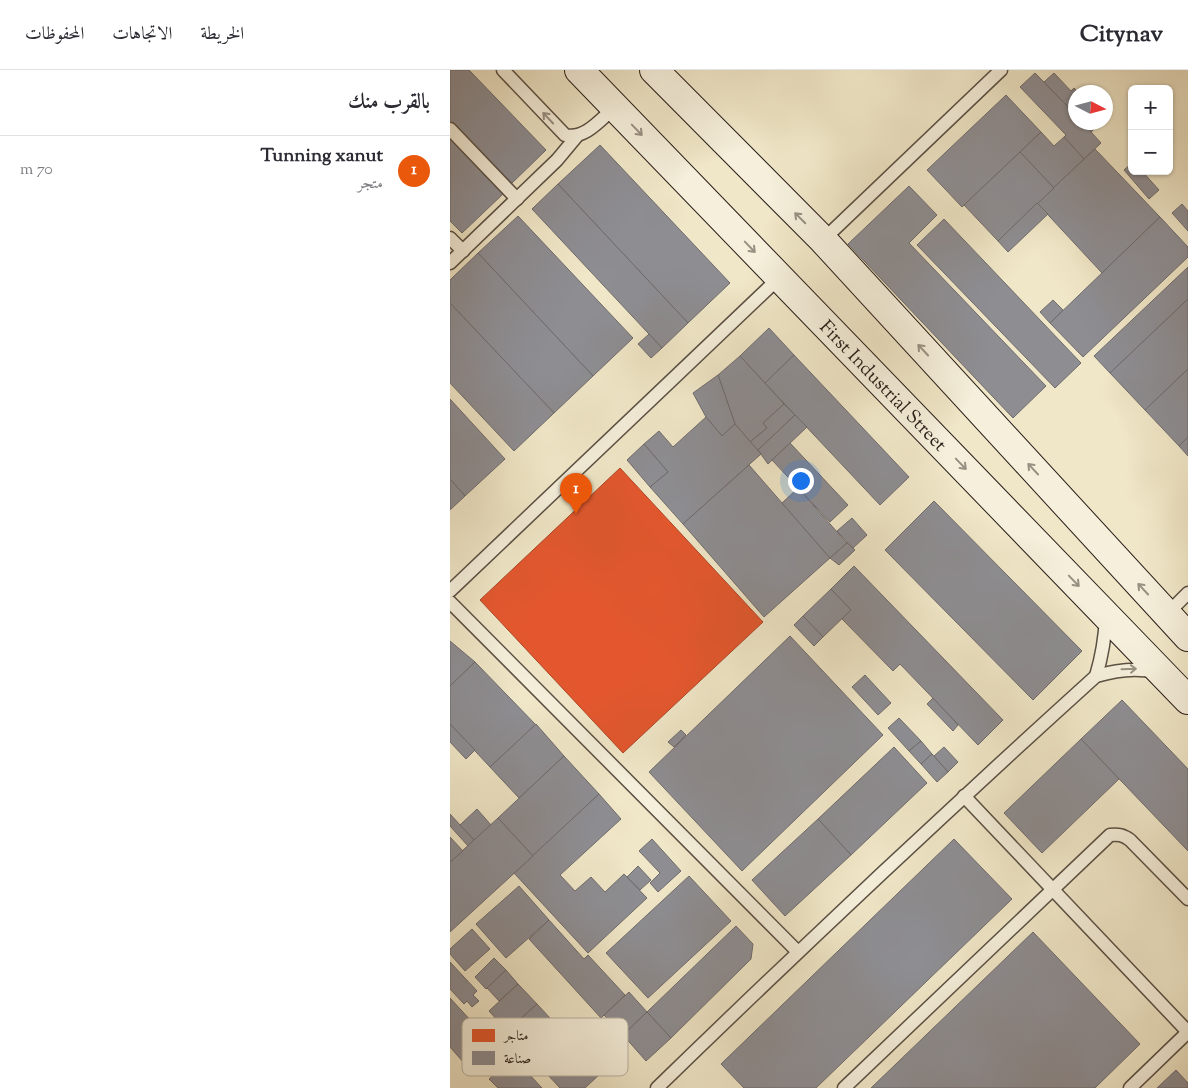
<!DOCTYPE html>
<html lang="ar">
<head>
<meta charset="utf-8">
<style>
	body { margin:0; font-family:"Sorts Mill Goudy",Amiri,serif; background:#f2f2f3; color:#2b2b33; direction:rtl }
	.controls { position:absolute; right:15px; top:15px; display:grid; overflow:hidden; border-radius:8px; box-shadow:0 1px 4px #0004 }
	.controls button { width:45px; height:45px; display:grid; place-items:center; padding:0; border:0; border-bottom:1px solid #e1e1e2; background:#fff; color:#2b2b33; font:25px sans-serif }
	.compass { position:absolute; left:618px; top:15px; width:45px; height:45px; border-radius:50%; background:#fff; box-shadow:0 1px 4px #0004; rotate:96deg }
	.you { position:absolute; left:350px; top:410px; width:18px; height:18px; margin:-12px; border:4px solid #fff; border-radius:50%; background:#1a73e8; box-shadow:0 0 0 8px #1a73e833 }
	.badge { display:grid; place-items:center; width:32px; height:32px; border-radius:50%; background:#ea580c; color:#fff; font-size:16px; font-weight:700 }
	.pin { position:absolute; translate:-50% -41px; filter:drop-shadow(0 1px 2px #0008) }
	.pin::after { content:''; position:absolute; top:26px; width:18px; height:15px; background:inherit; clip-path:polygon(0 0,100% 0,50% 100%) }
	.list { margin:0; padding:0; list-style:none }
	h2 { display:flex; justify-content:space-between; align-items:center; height:65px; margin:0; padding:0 20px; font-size:21px }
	h2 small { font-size:16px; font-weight:400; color:#7c7c81 }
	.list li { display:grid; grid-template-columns:32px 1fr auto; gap:15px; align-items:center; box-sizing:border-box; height:70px; padding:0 20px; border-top:1px solid #e1e1e2 }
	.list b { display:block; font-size:19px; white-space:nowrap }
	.list p { margin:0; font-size:16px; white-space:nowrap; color:#7c7c81 }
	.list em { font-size:16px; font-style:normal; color:#7c7c81 }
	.map { position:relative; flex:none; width:738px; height:1018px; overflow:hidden; direction:ltr }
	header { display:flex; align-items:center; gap:30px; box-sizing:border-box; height:70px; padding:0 25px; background:#fff; border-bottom:1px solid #e1e1e2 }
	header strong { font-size:24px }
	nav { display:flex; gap:28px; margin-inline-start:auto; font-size:18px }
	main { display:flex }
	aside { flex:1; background:#fff }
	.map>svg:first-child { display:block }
	.shops { fill:#e4572e; stroke:#ac4627 }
	.industry { fill:#8d8d92; stroke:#6f6b6d }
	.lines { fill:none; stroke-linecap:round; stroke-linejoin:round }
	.lane-casing { stroke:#5b5044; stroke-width:15 }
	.secondary-casing { stroke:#291d18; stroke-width:30 }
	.lane { stroke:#f5efdb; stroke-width:12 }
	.secondary { stroke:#f5efdb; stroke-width:28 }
	.oneway { stroke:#999083 }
	.labels { text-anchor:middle; stroke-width:5; stroke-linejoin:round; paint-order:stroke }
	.street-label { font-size:19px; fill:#291d18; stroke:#f5efdb }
	.key { fill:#f5efdb; stroke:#b8b0a0; stroke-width:1 }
	.key-label { font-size:14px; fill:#291d18 }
</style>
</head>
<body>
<header>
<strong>Citynav</strong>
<nav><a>الخريطة</a><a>الاتجاهات</a><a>المحفوظات</a></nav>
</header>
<main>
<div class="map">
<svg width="738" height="1018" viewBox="0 0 738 1018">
	<rect width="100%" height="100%" fill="#f0e7c8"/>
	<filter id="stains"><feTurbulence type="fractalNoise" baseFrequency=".004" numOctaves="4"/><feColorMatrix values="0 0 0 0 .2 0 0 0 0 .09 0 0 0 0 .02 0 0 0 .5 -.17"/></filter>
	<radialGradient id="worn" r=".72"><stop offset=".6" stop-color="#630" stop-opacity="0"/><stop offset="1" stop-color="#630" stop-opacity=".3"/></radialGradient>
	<path class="shops" d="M170,398L313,552L173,683L30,530Z"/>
	<g class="industry">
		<path d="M0,0H19L96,80L60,115L0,52Z"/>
		<path d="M585,3L626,45V52H632L651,73L634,89L614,67L616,65L570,17Z"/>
		<path d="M604,3L621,21L624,18L628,22H626V45L594,12Z"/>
		<path d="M556,25L591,62L512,137L477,100Z"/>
		<path d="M632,52H651V53L641,62Z"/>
		<path d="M591,62L604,76L614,67L634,89L604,118L570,82Z"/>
		<path d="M0,69L53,124L12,163L0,151Z"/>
		<path d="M150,75L280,213L238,253L108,114Z"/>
		<path d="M645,79L710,147L652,203L587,133Z"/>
		<path d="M570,82L604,118L548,171L514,135Z"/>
		<path d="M682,93V101H692L709,120L699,129L674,100Z"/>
		<path d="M108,114L238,253L212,278L82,139Z"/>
		<path d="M459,116L487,145L459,173L596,316L563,348L398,174Z"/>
		<path d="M587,133L598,144L558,182L548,171Z"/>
		<path d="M732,134L738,141V161L722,143Z"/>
		<path d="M68,146L183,268L143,306L28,183Z"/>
		<path d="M710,147L738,177V187L633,287L600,253Z"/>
		<path d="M494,149L631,293L605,318L467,175Z"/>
		<path d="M28,183L143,306L104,343L0,233V210Z"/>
		<path d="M738,197V229L660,303L644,286Z"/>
		<path d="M738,229V299L695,340L660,303Z"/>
		<path d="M603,230L613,240L600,253L590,242Z"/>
		<path d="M0,233L104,343L64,381L0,313Z"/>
		<path d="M319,258L344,285L315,313L290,286Z"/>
		<path d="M199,264L212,278L201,288L188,274Z"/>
		<path d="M344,285L459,407L430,435L315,313Z"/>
		<path d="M290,286L334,334L313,353L317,358L300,372L285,354L268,305Z"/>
		<path d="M738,299V367L729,376L695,340Z"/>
		<path d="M268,305L285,354L272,366L256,347L243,323Z"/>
		<path d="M0,329L55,389L15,426L0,409Z"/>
		<path d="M334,334L345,345L308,380L300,372L317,358L313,353Z"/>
		<path d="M345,345L357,357L318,394L308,380Z"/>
		<path d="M256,347L272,366L285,354L311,384L233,454L200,417L218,402L194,374L209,361L223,377Z"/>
		<path d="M738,367V386L729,376Z"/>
		<path d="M340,373L398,435L380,452L322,390Z"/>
		<path d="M194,374L218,402L200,417L177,390Z"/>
		<path d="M299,395L380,488L314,547L233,454Z"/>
		<path d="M0,409L15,426L0,440Z"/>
		<path d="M348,418L397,473L380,488L332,433Z"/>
		<path d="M484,431L632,581L583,630L435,480Z"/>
		<path d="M402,448L417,465L403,478L387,461Z"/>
		<path d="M397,473L405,480L389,495L380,488Z"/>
		<path d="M404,496L553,650L528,675L450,594L443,601L392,549L401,540L381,519Z"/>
		<path d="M381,519L401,540L373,567L353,546Z"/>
		<path d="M353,546L373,567L364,576L344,555Z"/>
		<path d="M340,566L433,665L292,801L199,702Z"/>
		<path d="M0,571L25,592L0,616Z"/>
		<path d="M25,592L86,655L40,697L0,654V616Z"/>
		<path d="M415,605L441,633L428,645L402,617Z"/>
		<path d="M483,628L508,655L503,661L477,634Z"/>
		<path d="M672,630L738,699V781L631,669Z"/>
		<path d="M449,648L471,671L459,681L438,658Z"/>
		<path d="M0,654L25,680L16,689L0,672Z"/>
		<path d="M86,654L114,686L69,728L40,697Z"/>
		<path d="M231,660L236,665L224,677L218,672Z"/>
		<path d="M631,669L669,709L592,783L554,743Z"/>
		<path d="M471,671L482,684L471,694L459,681Z"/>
		<path d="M444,677L477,713L401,785L368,749Z"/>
		<path d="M494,677L508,692L498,702L484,686Z"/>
		<path d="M482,684L498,702L487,712L471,694Z"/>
		<path d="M114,686L149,724L83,786L48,748Z"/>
		<path d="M149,724L171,749L110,805L125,821L141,807L155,822L174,804L197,828L138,883L64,803Z"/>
		<path d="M27,739L41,755L24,770L10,755Z"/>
		<path d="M0,744L24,770L18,776L0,756Z"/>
		<path d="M48,748L83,786L0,862V792Z"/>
		<path d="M368,749L401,785L335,846L302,810Z"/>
		<path d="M0,767L13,781L0,792Z"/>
		<path d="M202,769L231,801L208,822L200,813L210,803L189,781Z"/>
		<path d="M504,769L562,829L366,1018H294L271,994Z"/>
		<path d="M188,796L201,810L190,820L177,807Z"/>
		<path d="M239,806L281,851L198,928L156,883Z"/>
		<path d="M69,816L99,850L56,888L26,854Z"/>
		<path d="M99,850L134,889L138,885L175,925L151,948L79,869Z"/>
		<path d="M286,856L303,874L301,889L221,968L197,942Z"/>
		<path d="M22,859L40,879L15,901L0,884V879Z"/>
		<path d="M583,862L690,974L645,1018H421Z"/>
		<path d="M44,888L56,900L36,919L25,907Z"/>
		<path d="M0,892L27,921L23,925L29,931L22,937L17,931L14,934L0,919Z"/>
		<path d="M56,900L68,914L49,931L37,918Z"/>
		<path d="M68,914L87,934L57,961L39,941Z"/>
		<path d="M179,922L197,942L173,965L154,945Z"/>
		<path d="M0,928L46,978L21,1001L0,977Z"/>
		<path d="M87,934L151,1003L135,1018H110L57,961Z"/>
		<path d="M197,942L221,968L196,991L173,965Z"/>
		<path d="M63,987L92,1018H48L39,1009Z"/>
		<path d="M726,1000L738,1013V1018H707Z"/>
	</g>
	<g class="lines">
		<g class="lane-casing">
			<g id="lane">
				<path d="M53,0L115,65C135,70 151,49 165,37"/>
				<path d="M0,59L67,129"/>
				<path d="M0,168L13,181"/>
				<path d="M373,170L551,0"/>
				<path d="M0,193L107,90L127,66"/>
				<path d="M0,521L330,207"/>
				<path d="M0,532L347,881"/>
				<path d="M716,545L738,523"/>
				<path d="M646,606C652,586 655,568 656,547"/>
				<path d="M514,726L738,962"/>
				<path d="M207,1018C351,878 497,741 646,606C666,600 685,597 705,602"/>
				<path d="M394,1018L660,765C669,764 673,765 680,770L738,829"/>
				<path d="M680,1018L738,962"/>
			</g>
		</g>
		<g class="secondary-casing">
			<g id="secondary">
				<path d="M129,0L738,630"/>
				<path d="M204,0L373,170L738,567"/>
			</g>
		</g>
		<use href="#lane" class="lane"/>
		<use href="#secondary" class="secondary"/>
	</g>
	<defs><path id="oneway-shaft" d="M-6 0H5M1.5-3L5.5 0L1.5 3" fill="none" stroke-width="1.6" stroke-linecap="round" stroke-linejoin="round" transform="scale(1.25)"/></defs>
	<g class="oneway">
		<use href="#oneway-shaft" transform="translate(98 48) rotate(-133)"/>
		<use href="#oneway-shaft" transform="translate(187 60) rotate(46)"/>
		<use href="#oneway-shaft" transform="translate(350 148) rotate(-135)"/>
		<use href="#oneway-shaft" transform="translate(300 177) rotate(46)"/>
		<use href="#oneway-shaft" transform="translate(473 280) rotate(-133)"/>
		<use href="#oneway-shaft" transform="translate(511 394) rotate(46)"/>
		<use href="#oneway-shaft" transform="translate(583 399) rotate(-133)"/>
		<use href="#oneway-shaft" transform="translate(624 511) rotate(46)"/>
		<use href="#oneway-shaft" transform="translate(693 519) rotate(-133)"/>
		<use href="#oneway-shaft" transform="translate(679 599) rotate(-2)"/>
	</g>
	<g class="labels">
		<g class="street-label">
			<text transform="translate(434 315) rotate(46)" y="7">First Industrial Street</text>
		</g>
	</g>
	<rect x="12" y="948" width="166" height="58" rx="8" class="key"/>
	<rect x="22" y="959" width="23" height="13" fill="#e4572e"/>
	<rect x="22" y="981" width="23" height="14" fill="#8d8d92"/>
	<g class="key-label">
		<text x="54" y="970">متاجر</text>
		<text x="54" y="993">صناعة</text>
	</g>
	<rect width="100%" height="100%" filter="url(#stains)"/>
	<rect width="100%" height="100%" fill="url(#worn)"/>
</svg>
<div class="controls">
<button>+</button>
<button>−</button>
</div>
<svg class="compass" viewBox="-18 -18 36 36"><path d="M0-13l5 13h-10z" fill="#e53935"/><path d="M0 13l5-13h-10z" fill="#7c7c81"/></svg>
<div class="you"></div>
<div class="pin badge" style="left:126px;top:444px">1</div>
</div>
<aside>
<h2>بالقرب منك<small></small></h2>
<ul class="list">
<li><span class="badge">1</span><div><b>Tunning xanut</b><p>متجر</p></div><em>70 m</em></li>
</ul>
</aside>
</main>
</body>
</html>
